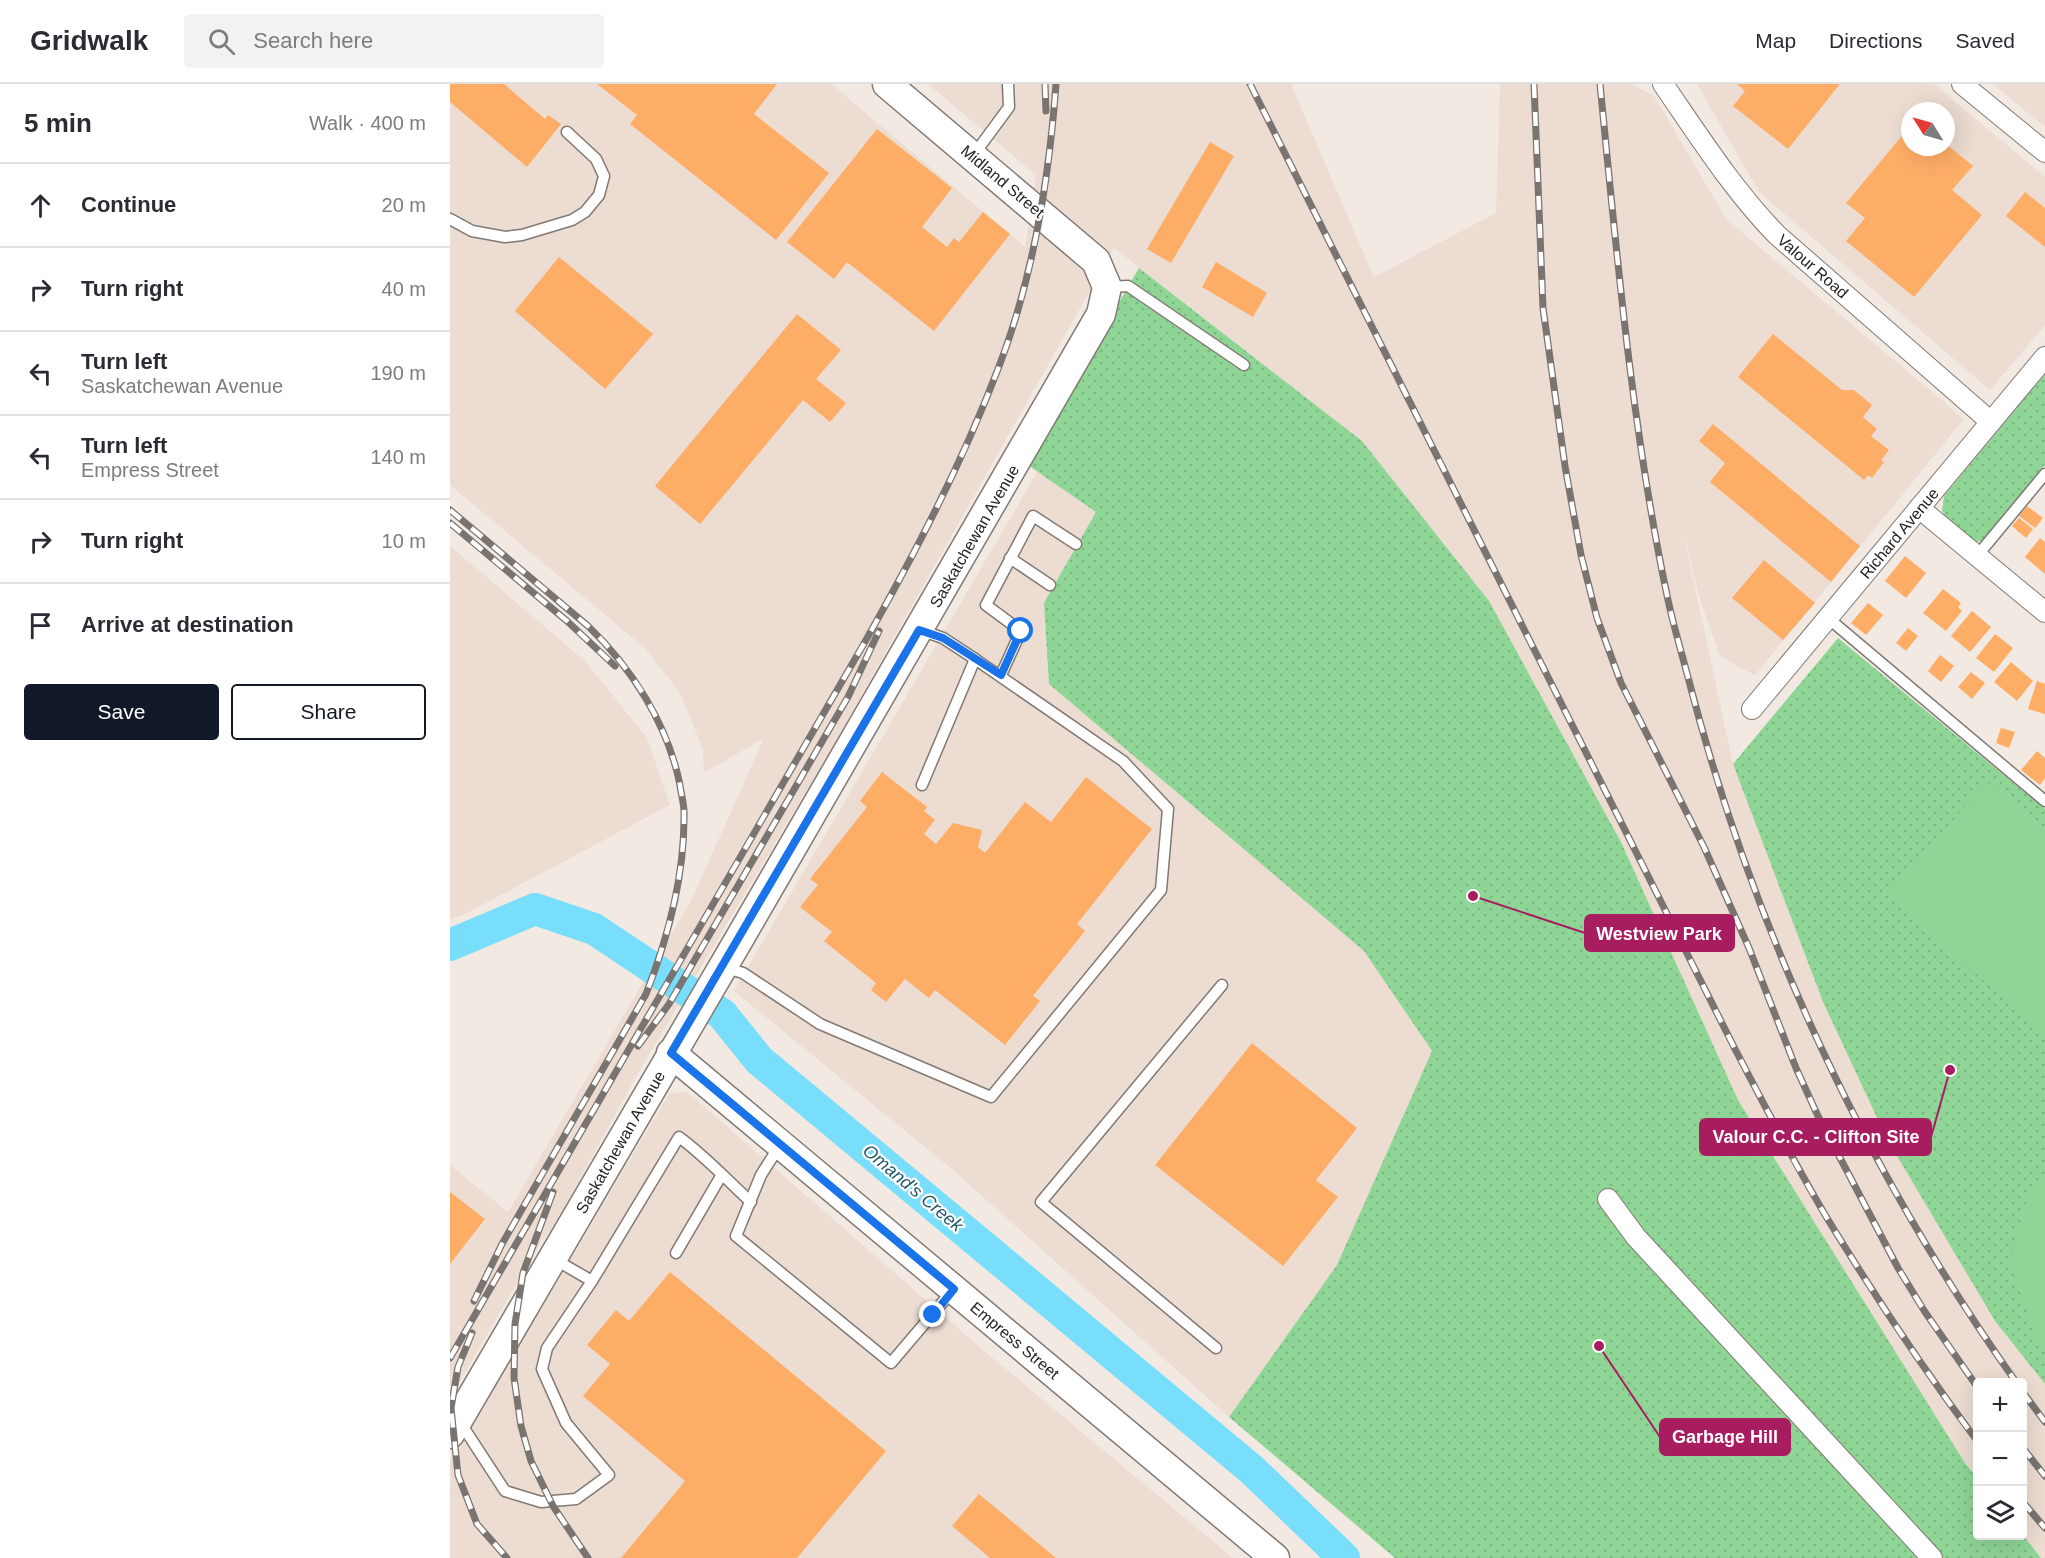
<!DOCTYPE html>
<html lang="en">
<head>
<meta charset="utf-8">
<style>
	body { margin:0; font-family:Arial,sans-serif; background:#f2f2f3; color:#2b2b33 }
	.controls { position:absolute; right:18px; bottom:18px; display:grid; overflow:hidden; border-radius:6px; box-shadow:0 6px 24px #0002 }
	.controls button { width:54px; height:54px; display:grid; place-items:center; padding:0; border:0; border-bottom:2px solid #e1e1e2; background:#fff; color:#2b2b33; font:30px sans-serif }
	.compass { position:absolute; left:1451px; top:18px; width:54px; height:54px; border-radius:50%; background:#fff; box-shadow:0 6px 24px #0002; rotate:307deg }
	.stop { position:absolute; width:18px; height:18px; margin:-14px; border:4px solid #1a73e8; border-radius:50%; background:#fff }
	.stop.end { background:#1a73e8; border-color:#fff; box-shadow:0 2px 6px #0008 }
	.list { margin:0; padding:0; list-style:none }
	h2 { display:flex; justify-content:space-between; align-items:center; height:78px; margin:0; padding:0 24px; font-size:26px }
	h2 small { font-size:20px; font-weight:400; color:#7c7c81 }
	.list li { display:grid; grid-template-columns:39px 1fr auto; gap:18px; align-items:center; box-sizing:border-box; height:84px; padding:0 24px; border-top:2px solid #e1e1e2 }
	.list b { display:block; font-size:22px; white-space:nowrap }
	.list p { margin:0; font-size:20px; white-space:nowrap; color:#7c7c81 }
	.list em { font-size:20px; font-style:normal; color:#7c7c81 }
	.actions { display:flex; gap:12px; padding:18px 24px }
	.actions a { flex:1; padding:14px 0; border:2px solid #111827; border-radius:6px; text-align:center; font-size:21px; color:#111827 }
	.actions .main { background:#111827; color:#fff }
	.icon { flex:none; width:33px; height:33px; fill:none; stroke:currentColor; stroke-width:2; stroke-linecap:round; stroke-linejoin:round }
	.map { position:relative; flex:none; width:1595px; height:1474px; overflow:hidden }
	header { display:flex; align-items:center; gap:36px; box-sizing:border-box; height:84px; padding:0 30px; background:#fff; border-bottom:2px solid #e1e1e2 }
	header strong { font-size:28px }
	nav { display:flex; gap:33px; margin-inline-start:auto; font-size:21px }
	.search { width:420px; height:54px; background:#f2f2f3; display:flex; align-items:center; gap:15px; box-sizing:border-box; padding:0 21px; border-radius:6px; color:#7c7c81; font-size:22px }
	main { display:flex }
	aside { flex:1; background:#fff }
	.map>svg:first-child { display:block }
	.built { fill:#ecdcd1; fill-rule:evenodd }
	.grass { fill:url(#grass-dots) }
	.pitch { fill:#8fd596 }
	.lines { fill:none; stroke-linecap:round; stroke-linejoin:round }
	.river { stroke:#78defb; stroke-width:32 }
	.building { fill:#fead67 }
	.lane-casing { stroke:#817973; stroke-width:13 }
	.street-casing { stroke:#817973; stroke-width:22 }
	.secondary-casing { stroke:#817973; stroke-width:31 }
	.lane { stroke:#fff; stroke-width:10 }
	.street { stroke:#fff; stroke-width:20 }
	.secondary { stroke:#fff; stroke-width:28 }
	.rail-casing { stroke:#7a7470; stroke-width:7 }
	.rail { stroke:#fff; stroke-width:4.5; stroke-dasharray:14; stroke-linecap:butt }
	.route { stroke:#1a73e8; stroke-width:8 }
	.labels { text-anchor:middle; stroke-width:4.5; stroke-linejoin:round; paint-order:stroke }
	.street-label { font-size:16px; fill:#272321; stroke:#fff }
	.water-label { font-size:18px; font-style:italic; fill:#1d5766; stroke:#fff }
	.leader { fill:none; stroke:#a81d60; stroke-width:2 }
	.callout-dot { fill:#a81d60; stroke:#fff; stroke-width:2 }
	.callout { fill:#a81d60; stroke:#a81d60; stroke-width:2 }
	.callout-label { font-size:18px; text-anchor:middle; font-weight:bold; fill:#fff }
</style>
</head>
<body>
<header>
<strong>Gridwalk</strong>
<div class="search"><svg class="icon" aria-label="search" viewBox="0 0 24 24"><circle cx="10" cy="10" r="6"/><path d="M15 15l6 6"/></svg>Search here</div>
<nav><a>Map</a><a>Directions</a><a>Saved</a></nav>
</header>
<main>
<aside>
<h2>5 min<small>Walk · 400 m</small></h2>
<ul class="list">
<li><svg class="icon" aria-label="ahead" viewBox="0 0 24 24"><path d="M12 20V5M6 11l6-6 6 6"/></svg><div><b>Continue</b></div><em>20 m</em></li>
<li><svg class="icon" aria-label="right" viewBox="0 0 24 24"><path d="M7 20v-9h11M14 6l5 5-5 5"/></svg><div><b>Turn right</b></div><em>40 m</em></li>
<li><svg class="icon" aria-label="left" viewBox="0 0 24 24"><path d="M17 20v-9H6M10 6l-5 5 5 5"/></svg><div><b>Turn left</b><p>Saskatchewan Avenue</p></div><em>190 m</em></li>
<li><svg class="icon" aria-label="left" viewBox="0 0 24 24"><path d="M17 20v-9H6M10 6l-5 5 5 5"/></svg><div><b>Turn left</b><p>Empress Street</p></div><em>140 m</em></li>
<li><svg class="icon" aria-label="right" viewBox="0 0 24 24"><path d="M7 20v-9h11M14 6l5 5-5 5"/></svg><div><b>Turn right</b></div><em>10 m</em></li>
<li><svg class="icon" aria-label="arrive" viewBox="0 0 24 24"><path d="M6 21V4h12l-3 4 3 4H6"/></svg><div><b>Arrive at destination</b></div></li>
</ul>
<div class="actions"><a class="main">Save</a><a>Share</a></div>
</aside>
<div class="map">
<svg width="1595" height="1474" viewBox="0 0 1595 1474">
	<defs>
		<pattern id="grass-dots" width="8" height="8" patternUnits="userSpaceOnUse" patternTransform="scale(1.5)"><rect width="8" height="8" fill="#8fd596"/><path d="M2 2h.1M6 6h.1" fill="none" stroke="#7bb781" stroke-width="1.8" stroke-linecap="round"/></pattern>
	</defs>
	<rect width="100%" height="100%" fill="#f2e9e2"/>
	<g class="built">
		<path d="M0,0H381L575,163L586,91L478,0H841L924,193L1046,129L1050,0H1181L1204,12L1277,136L1514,335L1305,591L1288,583L1269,570L1249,512L1230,434L1283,680L1373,918L1437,1055L1545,1237L1595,1300V1474H1591L1573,1451L1572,1298H1528L1527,1394L1515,1379L1288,1016L1171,758L1039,517L912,357L664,164L380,667L187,991L104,1142L92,1156L0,1314V1081L58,1128L241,817L314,654L254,689L253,665L230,609L196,565L0,401Z"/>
		<path d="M1247,0H1484L1595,93V241L1540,306L1309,108ZM1460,27H1496V63H1460Z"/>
		<path d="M1543,0H1595V43Z"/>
		<path d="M588,387L646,428L594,519L599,600L914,867L982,967L887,1181L779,1333L503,1086L284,907Z"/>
		<path d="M0,462L135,577L197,654L220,721L13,831L0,835Z"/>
		<path d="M236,1007L533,1266L783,1474H0V1378L219,1010Z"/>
	</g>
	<g class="grass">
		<path d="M689,184L912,357L1039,517L1171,758L1288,1016L1515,1379L1527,1394L1528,1452L1573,1451L1591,1474H945L779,1333L887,1181L982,967L914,867L599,600L594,519L646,428L575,379Z"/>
		<path d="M1595,290V381L1532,457L1526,458L1495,432L1492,427L1494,412Z"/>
		<path d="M1388,554L1595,725V1300L1545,1237L1437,1055L1373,918L1283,680Z"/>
	</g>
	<g class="pitch">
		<path d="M1538,698L1595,748V951L1435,809Z"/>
		<path d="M1595,1091V1266L1585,1254L1560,1177L1578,1110Z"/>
	</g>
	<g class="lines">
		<path class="river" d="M0,861L85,825L144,845L272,930L309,976L801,1385L894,1474"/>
	</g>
	<g class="building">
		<path d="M0,0H54L95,35L98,31L111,40L77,83L0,18Z"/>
		<path d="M147,0H327L304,30L379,89L326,156L180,40L187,31Z"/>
		<path d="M1287,0H1390L1338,65L1283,22L1295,7Z"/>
		<path d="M1460,42V63H1496V60L1523,82L1502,106L1532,131L1464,213L1396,157L1415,134L1396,119Z"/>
		<path d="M427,45L502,104L472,143L497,163L504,154L509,158L533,128L560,150L484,247L397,178L384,195L337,158Z"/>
		<path d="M760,58L784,72L721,179L697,165Z"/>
		<path d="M1575,108L1595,124V163L1556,132Z"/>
		<path d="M109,173L203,250L155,305L65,227Z"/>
		<path d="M766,178L817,209L803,233L752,203Z"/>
		<path d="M347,230L391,266L366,295L396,319L380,338L353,316L250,440L205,402Z"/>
		<path d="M1323,250L1392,306H1404L1422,321L1413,333L1427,345L1421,352L1439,366L1431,376L1434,378L1422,394L1418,391L1414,396L1288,293Z"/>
		<path d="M1263,340L1410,462L1381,498L1260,398L1275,379L1249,357Z"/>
		<path d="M1577,422L1593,434L1585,444L1569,432Z"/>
		<path d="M1569,434L1583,445L1576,454L1562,442Z"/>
		<path d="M1590,454L1595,458V490L1575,473Z"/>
		<path d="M1455,472L1476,489L1456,514L1435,497Z"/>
		<path d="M1314,476L1365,519L1333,556L1282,514Z"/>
		<path d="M1493,505L1511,519L1508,523L1512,527L1496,547L1473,529Z"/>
		<path d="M1418,519L1433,531L1416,551L1401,539Z"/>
		<path d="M1522,527L1541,543L1520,568L1501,552Z"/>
		<path d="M1458,544L1468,552L1456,567L1446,559Z"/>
		<path d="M1545,550L1563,564L1544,588L1526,574Z"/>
		<path d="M1490,571L1504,582L1491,598L1478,587Z"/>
		<path d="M1561,578L1583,597L1567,617L1544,598Z"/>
		<path d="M1521,588L1535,599L1522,615L1508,603Z"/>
		<path d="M1587,597L1595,600V630L1578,625Z"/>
		<path d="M1551,644L1565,648L1559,664L1546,659Z"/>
		<path d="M1587,667L1595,674V694L1590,701L1571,686Z"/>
		<path d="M432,688L477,723L474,727L485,736L474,750L486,760L503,739L532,746L528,763L535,769L575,718L601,738L636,693L702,745L627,840L635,847L583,912L590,917L555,961L485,906L479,914L455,895L436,918L421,906L426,899L374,857L382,848L350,823L368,801L360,795L417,723L410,717Z"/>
		<path d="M802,959L907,1044L866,1096L888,1113L833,1182L705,1081Z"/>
		<path d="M0,1108L35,1135L0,1180Z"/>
		<path d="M220,1188L436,1367L347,1474H171L235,1397L133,1312L160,1280L137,1261L166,1226L179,1237Z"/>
		<path d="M529,1410L606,1474H540L502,1442Z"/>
	</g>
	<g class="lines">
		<g class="lane-casing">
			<g id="lane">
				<path d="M523,72L559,23L558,0"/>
				<path d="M0,135L22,147L55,153L72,151L122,136L135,128L149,111L154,92L146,75L117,48"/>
				<path d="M657,203L678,202L794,281"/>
				<path d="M1527,472L1595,390"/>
				<path d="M560,474L600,501"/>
				<path d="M1378,534L1595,717"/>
				<path d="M470,546L493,554L525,575L472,701"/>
				<path d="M551,591L571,547L536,521L583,432L626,460"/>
				<path d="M273,883L293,889L370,940L541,1013L711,806L718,725L673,677L525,575"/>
				<path d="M330,1061L311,1091L286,1152L441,1279L503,1206"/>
				<path d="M226,1169L271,1092"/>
				<path d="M104,1175L142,1197"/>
				<path d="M766,1264L591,1118L772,901"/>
				<path d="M10,1338L55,1407L91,1418L126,1415L159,1391L116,1339L92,1285L97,1264L142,1197L229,1053C255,1072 277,1096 301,1118"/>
			</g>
		</g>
		<g class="street-casing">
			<g id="street">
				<path d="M1213,0C1249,52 1283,106 1327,151L1541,338"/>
				<path d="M1512,0L1595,68"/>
				<path d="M1469,424L1595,528"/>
				<path d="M1302,625L1595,273"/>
				<path d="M1158,1115L1186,1153L1482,1474"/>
			</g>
		</g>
		<g class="secondary-casing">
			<g id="secondary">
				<path d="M221,969L825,1474"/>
				<path d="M0,1350C218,977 436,605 651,230L657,203L646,177L437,0"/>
			</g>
		</g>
		<use href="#lane" class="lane"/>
		<use href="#street" class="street"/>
		<use href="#secondary" class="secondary"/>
		<g class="rail-casing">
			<g id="rail">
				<path d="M595,0L596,27"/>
				<path d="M800,0L1285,965C1315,1022 1344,1079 1377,1134C1424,1211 1474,1286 1528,1358"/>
				<path d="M1084,0L1093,224L1115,382L1131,471L1147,534L1171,599L1254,763L1299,864L1346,984L1368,1032L1448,1184L1475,1228L1528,1304"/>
				<path d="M1150,0C1167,173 1182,346 1218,516C1224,544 1232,570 1239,597C1304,848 1416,1087 1566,1298"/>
				<path d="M0,426L138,542C182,584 218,641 230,701C231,710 234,719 234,728C235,789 218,854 196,910L52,1160L24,1217"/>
				<path d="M0,439L117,537L165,582"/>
				<path d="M188,962L219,920L398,613L429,547"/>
				<path d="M103,1108L73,1189L65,1240L64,1294L71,1342L81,1377L103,1422L138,1474"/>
				<path d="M22,1249L8,1283L1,1324L8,1391L27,1440L57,1474"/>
				<path d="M0,1274L412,563C463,473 511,382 548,285C583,195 599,96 606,0"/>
				<path d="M1572,1307L1595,1338"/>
				<path d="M1572,1363L1595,1392"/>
				<path d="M1572,1417L1595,1444"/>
			</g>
		</g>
		<use href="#rail" class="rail"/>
	</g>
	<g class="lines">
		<path class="route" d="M483,1231L504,1205L221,969L469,546L493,554L551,591L571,547"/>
	</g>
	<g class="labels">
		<g class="street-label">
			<text transform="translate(553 97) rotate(40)" y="6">Midland Street</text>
			<text transform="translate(1363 182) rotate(41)" y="6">Valour Road</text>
			<text transform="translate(1449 449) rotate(-50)" y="6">Richard Avenue</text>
			<text transform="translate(524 452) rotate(-60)" y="6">Saskatchewan Avenue</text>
			<text transform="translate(170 1058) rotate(-60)" y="6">Saskatchewan Avenue</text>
			<text transform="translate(565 1256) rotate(40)" y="6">Empress Street</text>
		</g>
		<g class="water-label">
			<text transform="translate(463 1104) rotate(40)" y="6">Omand's Creek</text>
		</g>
	</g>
	<path class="leader" d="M1023 812L1135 849M1500 986L1481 1053M1149 1262L1210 1353"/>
	<g class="callout-dot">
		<circle cx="1023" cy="812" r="6"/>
		<circle cx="1500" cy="986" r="6"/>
		<circle cx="1149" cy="1262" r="6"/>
	</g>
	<g class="callout">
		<rect x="1135" y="831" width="149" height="36" rx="6"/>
		<rect x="1250" y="1035" width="231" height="36" rx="6"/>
		<rect x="1210" y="1335" width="130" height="36" rx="6"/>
	</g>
	<g class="callout-label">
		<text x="1209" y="856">Westview Park</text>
		<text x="1366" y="1059">Valour C.C. - Clifton Site</text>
		<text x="1275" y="1359">Garbage Hill</text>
	</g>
</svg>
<div class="controls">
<button>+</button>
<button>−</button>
<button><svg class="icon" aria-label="layers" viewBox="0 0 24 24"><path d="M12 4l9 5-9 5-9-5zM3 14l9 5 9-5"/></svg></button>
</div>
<svg class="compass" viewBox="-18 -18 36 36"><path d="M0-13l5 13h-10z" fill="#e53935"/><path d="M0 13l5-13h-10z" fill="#7c7c81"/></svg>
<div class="stop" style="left:571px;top:547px"></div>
<div class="stop end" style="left:483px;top:1231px"></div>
</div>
</main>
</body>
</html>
